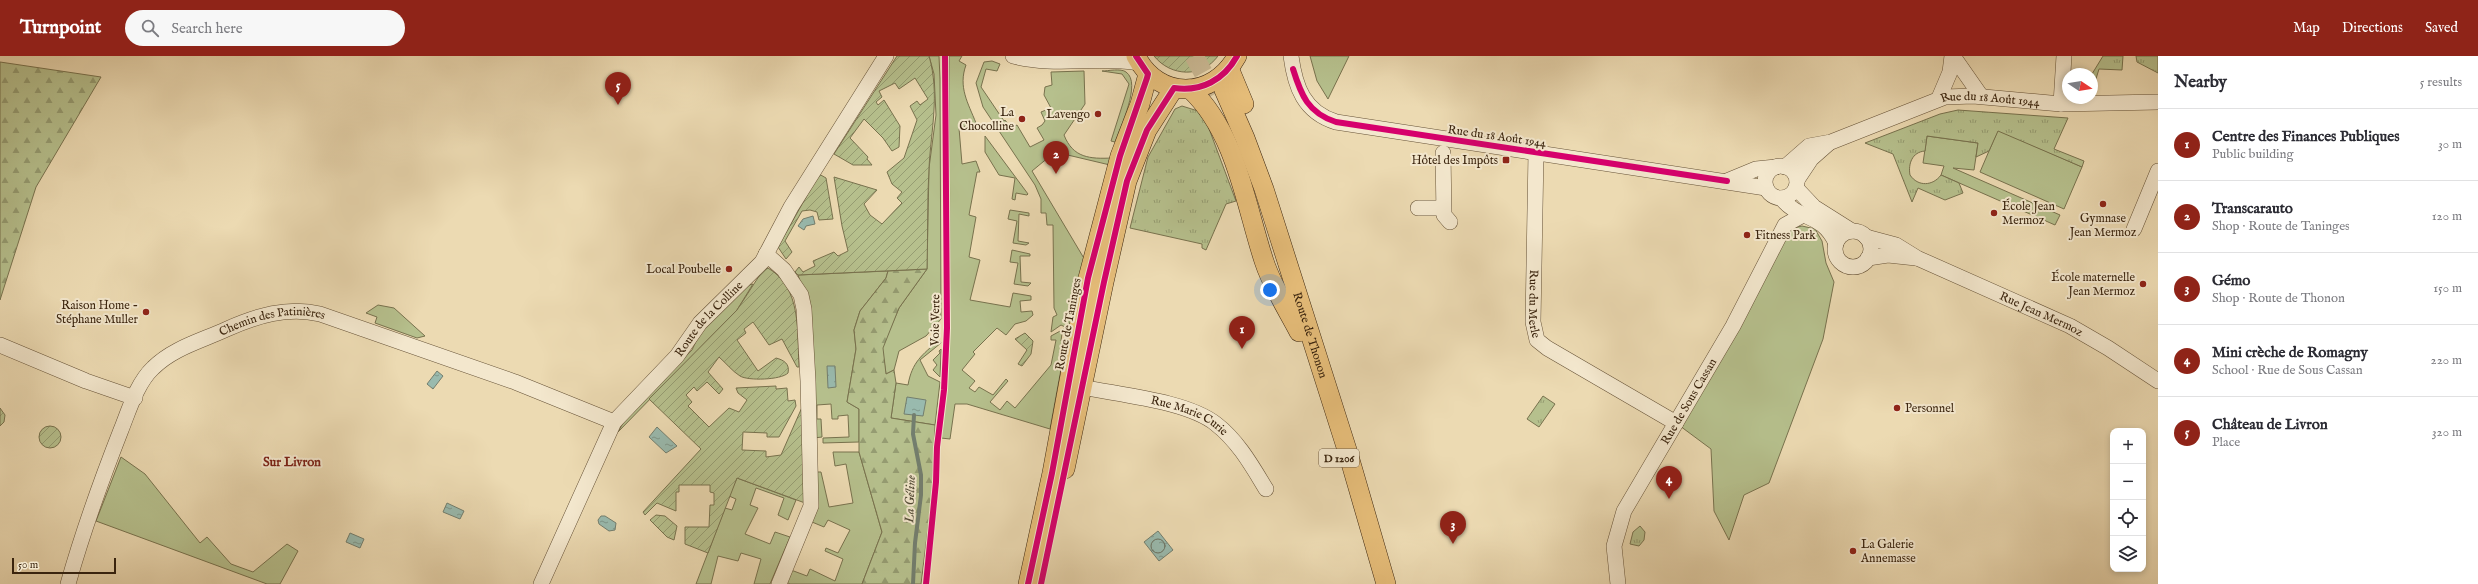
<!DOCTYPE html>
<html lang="en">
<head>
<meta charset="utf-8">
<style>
	body { margin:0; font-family:"IM FELL English",serif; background:#f7f7f7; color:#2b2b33 }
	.controls { position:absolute; right:12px; bottom:12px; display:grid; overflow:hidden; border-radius:8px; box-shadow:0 2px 6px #0003 }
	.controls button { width:36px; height:36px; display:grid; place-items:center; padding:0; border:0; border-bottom:1px solid #e1e1e2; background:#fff; color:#2b2b33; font:20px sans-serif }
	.compass { position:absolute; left:2062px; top:12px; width:36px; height:36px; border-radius:50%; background:#fff; box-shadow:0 2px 6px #0003; rotate:102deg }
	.scale { position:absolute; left:12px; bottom:10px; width:104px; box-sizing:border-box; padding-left:4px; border:2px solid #3a240e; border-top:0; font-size:11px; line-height:14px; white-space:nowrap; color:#3a240e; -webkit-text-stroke:3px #f3e7cd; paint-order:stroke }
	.you { position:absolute; left:1270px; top:234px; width:14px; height:14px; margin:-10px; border:3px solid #fff; border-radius:50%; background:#1a73e8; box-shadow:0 0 0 6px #1a73e833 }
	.badge { display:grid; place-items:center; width:26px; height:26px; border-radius:50%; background:#8f2418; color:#fff; font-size:13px; font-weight:700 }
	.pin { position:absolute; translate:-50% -33px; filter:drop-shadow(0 1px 2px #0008) }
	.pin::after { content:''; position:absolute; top:21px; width:14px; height:12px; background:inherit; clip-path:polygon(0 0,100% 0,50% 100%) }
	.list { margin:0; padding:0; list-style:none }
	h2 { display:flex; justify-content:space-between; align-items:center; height:52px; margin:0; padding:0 16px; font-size:17px }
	h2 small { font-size:13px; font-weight:400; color:#7c7c81 }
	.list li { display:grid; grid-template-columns:26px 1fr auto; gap:12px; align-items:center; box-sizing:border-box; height:72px; padding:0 16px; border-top:1px solid #e1e1e2 }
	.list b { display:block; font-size:15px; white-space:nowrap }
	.list p { margin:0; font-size:13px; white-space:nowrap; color:#7c7c81 }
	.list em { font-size:13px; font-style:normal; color:#7c7c81 }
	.icon { flex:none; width:22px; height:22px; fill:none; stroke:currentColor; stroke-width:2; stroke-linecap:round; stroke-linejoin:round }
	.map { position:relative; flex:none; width:2158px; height:528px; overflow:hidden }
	header { display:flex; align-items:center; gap:24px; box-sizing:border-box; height:56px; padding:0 20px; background:#8f2418; color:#fff }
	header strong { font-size:19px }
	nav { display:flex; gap:22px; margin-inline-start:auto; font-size:14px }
	.search { width:280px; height:36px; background:#f7f7f7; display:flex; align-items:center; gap:10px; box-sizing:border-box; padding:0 14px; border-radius:22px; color:#7c7c81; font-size:15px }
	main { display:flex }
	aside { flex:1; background:#fff }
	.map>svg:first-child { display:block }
	.grass { fill:#b6c08d; stroke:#78724e }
	.forest { fill:url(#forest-firs); stroke:#78724e }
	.park { fill:url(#park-tufts); stroke:#78724e }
	.garden { fill:url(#garden-furrows); stroke:#78724e }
	.water { fill:url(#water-ripples); stroke:#737e6e }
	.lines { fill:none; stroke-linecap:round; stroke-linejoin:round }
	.shore { stroke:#6a6f5e; stroke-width:1 }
	.stream { stroke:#737e6e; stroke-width:4 }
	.major-tunnel { stroke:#c8b691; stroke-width:19; stroke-dasharray:19 10; stroke-linecap:butt }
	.minor-casing { stroke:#665237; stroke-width:16 }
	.major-casing { stroke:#3a240e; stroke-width:20 }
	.minor { stroke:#f3e7cd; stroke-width:15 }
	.major { stroke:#e6bd79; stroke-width:19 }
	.cycleway-casing { stroke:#f3e7cd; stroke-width:8 }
	.cycleway { stroke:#d6006c; stroke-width:6 }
	.poi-dot { fill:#8f2418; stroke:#f3e7cd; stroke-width:1.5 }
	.labels { text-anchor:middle; stroke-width:4; stroke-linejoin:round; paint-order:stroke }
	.shield { fill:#f3e7cd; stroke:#725e47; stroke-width:1 }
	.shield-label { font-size:11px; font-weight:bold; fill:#3a240e }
	.street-label { font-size:12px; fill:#3a240e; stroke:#f3e7cd }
	.poi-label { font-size:12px; fill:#3a240e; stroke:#f3e7cd; text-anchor:end }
	.neighbourhood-label { font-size:13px; font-weight:bold; fill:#7a1f14; stroke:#f3e7cd }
	.water-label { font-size:13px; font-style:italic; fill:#524a36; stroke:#f3e7cd }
</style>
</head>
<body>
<header>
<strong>Turnpoint</strong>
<div class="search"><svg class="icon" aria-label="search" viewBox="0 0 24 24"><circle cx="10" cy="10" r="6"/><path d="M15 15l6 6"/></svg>Search here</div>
<nav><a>Map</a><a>Directions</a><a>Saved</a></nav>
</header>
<main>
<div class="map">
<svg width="2158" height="528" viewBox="0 0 2158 528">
	<defs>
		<pattern id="forest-firs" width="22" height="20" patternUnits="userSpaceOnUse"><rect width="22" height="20" fill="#b6c08d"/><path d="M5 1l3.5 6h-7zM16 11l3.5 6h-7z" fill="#959c72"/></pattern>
		<pattern id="park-tufts" width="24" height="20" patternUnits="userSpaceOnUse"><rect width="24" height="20" fill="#b6c08d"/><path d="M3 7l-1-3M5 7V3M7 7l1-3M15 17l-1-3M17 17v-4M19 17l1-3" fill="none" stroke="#959c72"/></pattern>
		<pattern id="garden-furrows" width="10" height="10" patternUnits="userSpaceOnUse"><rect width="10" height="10" fill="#b6c08d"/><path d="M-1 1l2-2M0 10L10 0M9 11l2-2" fill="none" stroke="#959c72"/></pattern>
		<pattern id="water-ripples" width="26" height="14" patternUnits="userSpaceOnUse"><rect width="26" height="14" fill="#99baae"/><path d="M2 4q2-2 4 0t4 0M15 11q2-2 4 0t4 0" fill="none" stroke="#7e978c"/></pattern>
	</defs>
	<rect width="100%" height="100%" fill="#ecdab2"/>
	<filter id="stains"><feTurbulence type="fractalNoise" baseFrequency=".005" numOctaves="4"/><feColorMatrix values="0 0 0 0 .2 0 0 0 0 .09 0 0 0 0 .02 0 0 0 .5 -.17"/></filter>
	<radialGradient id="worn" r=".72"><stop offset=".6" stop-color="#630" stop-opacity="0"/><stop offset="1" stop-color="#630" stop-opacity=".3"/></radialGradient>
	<g class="grass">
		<path d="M929,0H939L940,23L941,263L926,280L899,295L894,314L886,318L882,292L899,252L927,213L929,112L936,59L934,18Z"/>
		<path d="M949,0H962L959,5L966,9C958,31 968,47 976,67L959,72L962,108L976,105L980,116H977L969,159L976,161L969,201L980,204L970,244L1010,251L1013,237L1031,240V244L1020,245L1021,256L1032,255L1033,259L1026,265L1015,268L1006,279L997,272L973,296L975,298L962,314L975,325L969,332L975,336L979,331L993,339L1006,323L1008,325L990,346L1000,354L1007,345L1015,352L1051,309L1056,284H1051V280L1064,273L1065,277H1062L1061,285L1066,286L1050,373L967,348H955L950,383L941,382L950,250Z"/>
		<path d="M1310,0H1349L1328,43L1317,25Z"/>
		<path d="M992,5L1000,8L997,15L986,13L981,31L1004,65L1005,64L1011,72L1017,69L1030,91L1044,84L1037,72L1042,69L1045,65L1041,56L1051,52L1044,39L1045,31L1052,29L1051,16L1084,15L1085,48L1064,79C1073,102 1090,103 1112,102L1110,109L1055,96L1032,115L1085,204L1069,273L1061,269L1051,276L1053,261L1057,259L1054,252L1053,169H1047L1046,157H1041V143L1035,129L983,51L976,27L984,6Z"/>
		<path d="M1102,15C1108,15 1121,12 1126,16C1142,27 1120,71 1115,86L1111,85L1129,28L1122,18Z"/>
		<path d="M1998,74L2082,111L2064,153L1980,116Z"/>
		<path d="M985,80L1028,138L1027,139L1016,137L1015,144L1012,143L1015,122L999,119L985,96Z"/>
		<path d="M1927,80L1978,87L1974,114L1953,112L2060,159L2055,169L1941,119L1944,110L1923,107Z"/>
		<path d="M1010,154L1029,157V160L1019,158L1018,185L1029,187L1026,189L1013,187L1017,165L1008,163Z"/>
		<path d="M1802,170L1815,173L1822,185L1826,207L1834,226L1823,283L1769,427L1744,439L1729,484L1714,455L1711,393L1676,367L1781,175Z"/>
		<path d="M1012,194L1030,198V200H1020L1021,226L1031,227L1028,230L1014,228L1018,207L1010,206Z"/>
		<path d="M888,215L886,222L860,255L854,274L856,293L847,346L859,353V386L823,387V382L849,381L848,359L838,360V363H832L831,348L817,349V363H821L822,381L814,382L806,242L798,219Z"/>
		<path d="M753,228L737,254L618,376L626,362L692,294L699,279L712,264L749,229Z"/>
		<path d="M378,249L394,252L425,280L417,282L375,267L377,261L366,257Z"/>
		<path d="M939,284L941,287L920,304L928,320L940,326L935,369L891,362L896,327L908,329C912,306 922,299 939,284Z"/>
		<path d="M941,293V295L940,321L933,314L937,309L933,304L940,297L939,295Z"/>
		<path d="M833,396H859L882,476L862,528H790L786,526L791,514L807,520L810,513L835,525L843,503L825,495L826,492L838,497L850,474L828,464L824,471L812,466L817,416H821L829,451L853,447L846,408L835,410Z"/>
		<path d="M121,401L145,418L200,487L207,481L231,508L253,516L287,488L298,495L280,528H267L96,465Z"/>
		<path d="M737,422L796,444L788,464L778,459L784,442L756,432L750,449L758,452L745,478L770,488L775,476L790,481L770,528H754L761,503L741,497L738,505L718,500L711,528H696L725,452L732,454L736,443L729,440Z"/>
	</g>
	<g class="forest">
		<path d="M0,6L101,21L36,131L0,244Z"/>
		<path d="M927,213L899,252L883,292L886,318L894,314L896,327L891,362L935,369L932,440L921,528H862L882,476L859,396V353L847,346L856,293L854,274L860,255L886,222L888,215Z"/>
	</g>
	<g class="park">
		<path d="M2103,0H2123L2122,14L2099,13L2092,36V18Z"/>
		<path d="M2136,0H2158V17L2137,6Z"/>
		<path d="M1182,50L1198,55L1208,70L1236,145L1226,148L1206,194L1202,192V188L1130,172L1148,101L1175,53Z"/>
		<path d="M1958,54L2068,62L2054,93L2084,105L2082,111L1998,75L1989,95L1976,101L1978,87L1927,80L1925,95C1912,96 1908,108 1910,119C1918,131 1933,130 1941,119L1959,127L1963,137L1945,144L1918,132L1912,146L1893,98L1865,87L1940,58Z"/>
		<path d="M1543,340L1555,348L1539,371L1527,363Z"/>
		<path d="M1640,470L1645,476L1644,484L1639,490L1630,488L1633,476Z"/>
	</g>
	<g class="garden">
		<path d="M897,0H929C940,38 931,74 929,112C927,146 928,180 927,213L798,219L795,216L799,211L803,216L815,210L813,205L834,196L838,200L848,195L842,170L834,121L877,134L864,148L870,159L882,168L902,147L897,142L902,136L892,128L887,116L904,102L917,64L910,50L917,45L920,49L928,43L915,22L899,33L895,27L879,35L882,41L876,46L878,49L884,44L900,70L899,91L892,95L883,82L864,63L850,82L868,101L867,103L872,109H853L834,98Z"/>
		<path d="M1154,0H1218C1202,22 1171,21 1154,0Z"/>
		<path d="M819,118L826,122L833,163L819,164L817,156L810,154L802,155L785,185L792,196L786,203L778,191Z"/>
		<path d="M768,212C802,232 797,276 799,311H797L782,283L769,289L753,266L744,273L746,277L737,284L758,315L776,302C784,304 790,308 788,317C781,324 748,325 740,320C732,315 726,307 719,301L708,316L723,333L719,338L707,326L697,335L694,331L686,339L692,346L688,350L709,371L729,352L739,356L747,344L738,337L736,332L776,330V333L787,332L788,345L795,344L796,350L779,381H767V377L743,376L742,394L766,395V401L781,399L803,349L805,447L737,422L708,497L685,488V471H709L710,449H714V437L710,436V429H679V436H676V455L657,447L645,459L643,456L701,393L649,343L737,254L763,214Z"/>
		<path d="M1025,277L1033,285L1031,298L1022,310L1018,308L1027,294L1015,283Z"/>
		<path d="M0,352L5,359L4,366L0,370Z"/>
		<circle cx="50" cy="381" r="11"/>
		<path d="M656,459L665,460L677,470L674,484L667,481L650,464Z"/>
	</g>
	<g class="water">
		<path d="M813,160L815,168L806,170L804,174L798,170L803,163Z"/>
		<path d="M827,310H835L836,331L828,332Z"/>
		<path d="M437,315L443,320L433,333L427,328Z"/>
		<path d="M907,341L926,344L923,360L904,358Z"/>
		<path d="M657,371L677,390L666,397L649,381Z"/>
		<path d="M447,447L464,455L460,463L443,456Z"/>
		<path d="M601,460H605L616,467L615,474L609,475L599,468L598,464Z"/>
		<path d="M1158,475L1173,494L1159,505L1144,486Z"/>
		<path d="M350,477L364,483L360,492L346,486Z"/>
	</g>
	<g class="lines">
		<circle class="shore" cx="1158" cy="490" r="7"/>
		<path class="stream" d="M913,528L915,487L921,439V419L913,378L914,359"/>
		<path class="major-tunnel" d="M1194,0L1215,38"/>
		<g class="minor-casing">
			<g id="minor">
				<path d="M1013,0C1055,11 1097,0 1139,7"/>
				<path d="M1291,0C1295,31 1304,56 1336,66L1766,132"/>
				<path d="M1953,0L1981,40"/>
				<path d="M1939,42L1950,16L1952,0"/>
				<path d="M2061,48L2064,0"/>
				<path d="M1443,97L1444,159L1450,166"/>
				<path id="s1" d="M1536,97L1533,266L1537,284L1547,292L1676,367"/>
				<circle cx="1781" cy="126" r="16"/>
				<path id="s2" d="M1785,111L1809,90L1831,86L1945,41L1973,40L2061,48L2158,46"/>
				<path d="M1797,124L1811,103L1828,88"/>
				<path d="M1727,125L1756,113L1776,111"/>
				<path d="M1796,132L1814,151L1852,175"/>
				<path d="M1781,142C1801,166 1821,156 1836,187"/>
				<path d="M1418,152H1443"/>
				<path d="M2134,173L2158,115"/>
				<circle cx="1853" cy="193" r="18"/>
				<path id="s3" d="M1866,181L1896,189L1917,202L2070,270L2108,292L2158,325"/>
				<path d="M766,198L784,214L801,239L804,253L808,325L811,450L779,528"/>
				<path d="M1868,202L1888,199L1916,202"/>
				<path d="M0,289L86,325L135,342"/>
				<path id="s4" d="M1082,331C1120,339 1187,345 1216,368C1238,385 1252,410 1266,433"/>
				<path id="s5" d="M68,528C83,475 101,425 121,374C129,354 137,327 153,312C173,292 201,285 227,273C256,260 288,250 320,258L515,326L614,366"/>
				<path id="s6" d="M541,528L614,366L677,300L700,267L762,206L791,151L886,0"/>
				<path id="s7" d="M1618,528L1614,490L1624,455L1733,270L1785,169L1803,159"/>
			</g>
		</g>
		<g class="major-casing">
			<g id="major">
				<path d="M1136,0C1158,44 1213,44 1237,0"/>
				<path d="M1229,12L1244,48"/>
				<path d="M1190,33C1236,76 1245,147 1264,205C1272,230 1287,253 1299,276"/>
				<path id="s8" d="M1224,34L1245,82L1264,133L1348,397L1386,528"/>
				<path d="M1065,413L1104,226L1127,125L1147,74L1174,32"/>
				<path d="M1028,528L1052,417L1088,222L1120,100L1140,48L1148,18"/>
			</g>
		</g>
		<use href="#minor" class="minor"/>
		<use href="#major" class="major"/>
		<g class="cycleway-casing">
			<g id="cycleway">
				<path d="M1293,13C1301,39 1308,57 1336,66L1727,125"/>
				<path d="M926,528L936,426L937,391L944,334L947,272L945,0"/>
				<path d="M1028,528L1052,417L1088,222L1120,100L1147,22L1148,18L1136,0"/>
				<path d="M1041,528L1104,226L1127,125L1147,74L1174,32C1201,36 1224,24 1237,0"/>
			</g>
		</g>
		<use href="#cycleway" class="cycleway"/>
	</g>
	<g class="poi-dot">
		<circle cx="1098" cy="58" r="4"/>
		<circle cx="1022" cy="63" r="4"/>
		<rect x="1502" y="100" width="8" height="8" rx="2"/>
		<circle cx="2103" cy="148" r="4"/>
		<circle cx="1994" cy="157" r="4"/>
		<circle cx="1747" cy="179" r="4"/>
		<circle cx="729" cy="213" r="4"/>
		<circle cx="2143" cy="228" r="4"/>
		<circle cx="146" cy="256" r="4"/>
		<circle cx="1897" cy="352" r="4"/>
		<circle cx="1853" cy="495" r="4"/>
	</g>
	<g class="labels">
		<rect class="shield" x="1319" y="393" width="40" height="18" rx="3"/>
		<g class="shield-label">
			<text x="1339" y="406">D 1206</text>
		</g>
		<g class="street-label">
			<text dy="4" stroke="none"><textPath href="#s2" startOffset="222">Rue du 18 Août 1944</textPath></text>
			<text transform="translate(1497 80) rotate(8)" y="4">Rue du 18 Août 1944</text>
			<text dy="4" stroke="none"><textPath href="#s1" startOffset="151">Rue du Merle</textPath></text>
			<text dy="4" stroke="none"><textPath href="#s3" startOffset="192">Rue Jean Mermoz</textPath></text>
			<text dy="4" stroke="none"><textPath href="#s6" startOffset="318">Route de la Colline</textPath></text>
			<text transform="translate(935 264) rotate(-89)" y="4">Voie Verte</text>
			<text transform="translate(1068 268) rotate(-79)" y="4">Route de Taninges</text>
			<text dy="4" stroke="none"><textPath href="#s5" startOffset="364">Chemin des Patinières</textPath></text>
			<text dy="4" stroke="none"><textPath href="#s8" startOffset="260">Route de Thonon</textPath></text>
			<text dy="4" stroke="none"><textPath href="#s7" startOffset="202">Rue de Sous Cassan</textPath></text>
			<text dy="4" stroke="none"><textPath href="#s4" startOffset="112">Rue Marie Curie</textPath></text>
		</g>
		<g class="poi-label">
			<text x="1014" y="60">La<tspan x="1014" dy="14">Chocolline</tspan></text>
			<text x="1090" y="62">Lavengo</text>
			<text x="1498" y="108">Hôtel des Impôts</text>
			<text x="2002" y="154" text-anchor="start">École Jean<tspan x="2002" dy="14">Mermoz</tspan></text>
			<text x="2103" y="166" text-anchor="middle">Gymnase<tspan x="2103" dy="14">Jean Mermoz</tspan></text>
			<text x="1755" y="183" text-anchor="start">Fitness Park</text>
			<text x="721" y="217">Local Poubelle</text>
			<text x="2135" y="225">École maternelle<tspan x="2135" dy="14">Jean Mermoz</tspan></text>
			<text x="138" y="253">Raison Home -<tspan x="138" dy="14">Stéphane Muller</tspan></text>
			<text x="1905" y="356" text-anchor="start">Personnel</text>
			<text x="1861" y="492" text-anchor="start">La Galerie<tspan x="1861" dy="14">Annemasse</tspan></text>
		</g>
		<g class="neighbourhood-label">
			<text x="292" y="410">Sur Livron</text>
		</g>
		<g class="water-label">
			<text transform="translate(909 443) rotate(-88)" y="5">La Géline</text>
		</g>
	</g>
	<rect width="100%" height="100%" filter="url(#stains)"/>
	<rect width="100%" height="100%" fill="url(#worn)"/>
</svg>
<div class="controls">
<button>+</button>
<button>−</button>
<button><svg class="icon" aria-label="locate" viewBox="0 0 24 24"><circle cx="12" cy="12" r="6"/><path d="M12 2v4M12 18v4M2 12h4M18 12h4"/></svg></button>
<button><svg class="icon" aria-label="layers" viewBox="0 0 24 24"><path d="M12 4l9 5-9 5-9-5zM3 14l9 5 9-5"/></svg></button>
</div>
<svg class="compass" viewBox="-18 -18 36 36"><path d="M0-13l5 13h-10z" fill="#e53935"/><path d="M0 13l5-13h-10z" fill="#7c7c81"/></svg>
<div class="scale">50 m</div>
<div class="you"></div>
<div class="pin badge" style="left:1242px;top:293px">1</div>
<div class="pin badge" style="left:1056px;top:118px">2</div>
<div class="pin badge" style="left:1453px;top:488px">3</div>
<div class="pin badge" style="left:1669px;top:443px">4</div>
<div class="pin badge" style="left:618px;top:49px">5</div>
</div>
<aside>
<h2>Nearby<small>5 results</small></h2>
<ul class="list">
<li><span class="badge">1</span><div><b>Centre des Finances Publiques</b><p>Public building</p></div><em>30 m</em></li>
<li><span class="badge">2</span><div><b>Transcarauto</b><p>Shop · Route de Taninges</p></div><em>120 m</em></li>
<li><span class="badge">3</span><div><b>Gémo</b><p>Shop · Route de Thonon</p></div><em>150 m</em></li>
<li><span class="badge">4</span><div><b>Mini crèche de Romagny</b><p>School · Rue de Sous Cassan</p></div><em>220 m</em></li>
<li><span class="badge">5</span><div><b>Château de Livron</b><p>Place</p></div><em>320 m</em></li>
</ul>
</aside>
</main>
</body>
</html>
